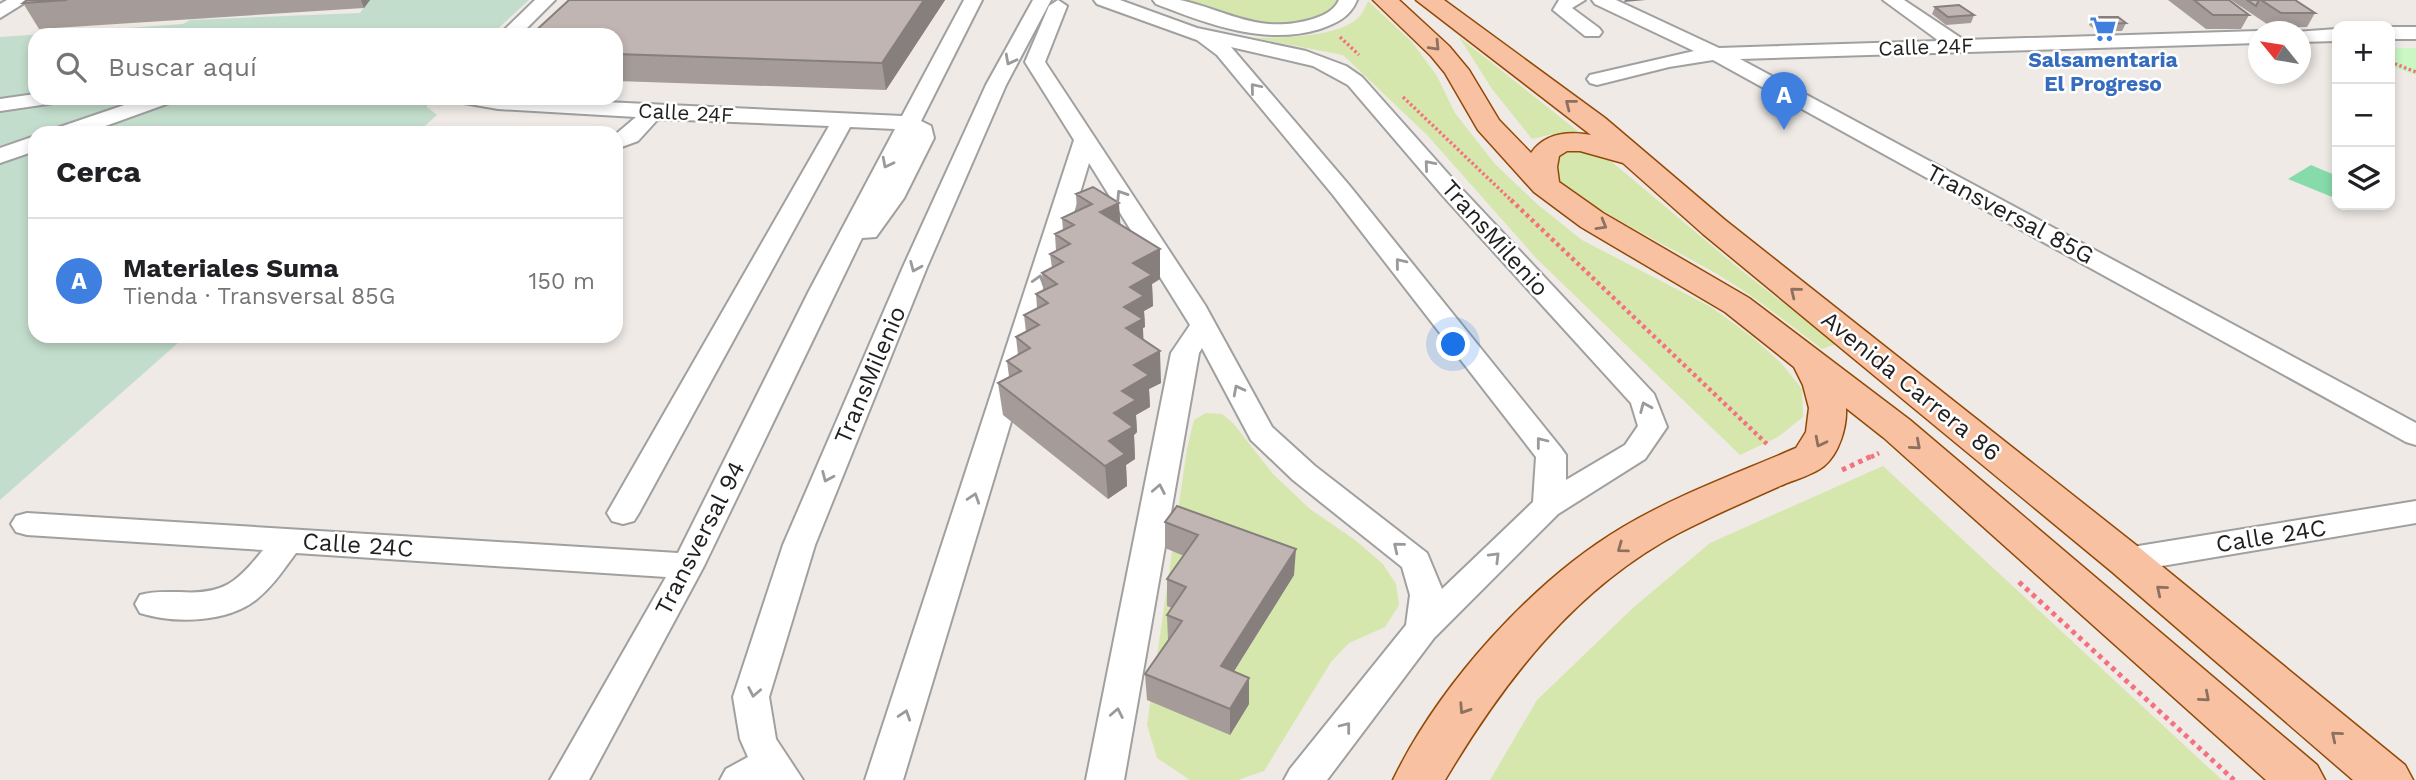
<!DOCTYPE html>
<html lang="es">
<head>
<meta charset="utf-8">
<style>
	body { margin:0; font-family:"Work Sans",sans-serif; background:#f2f2f2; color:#202124 }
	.controls { position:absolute; right:21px; top:21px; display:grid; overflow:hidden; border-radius:14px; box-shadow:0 4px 10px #0003 }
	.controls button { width:63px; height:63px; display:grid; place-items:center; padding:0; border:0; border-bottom:2px solid #e0e0e0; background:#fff; color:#202124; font:35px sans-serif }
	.compass { position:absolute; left:2248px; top:21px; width:63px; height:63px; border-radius:50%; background:#fff; box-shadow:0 4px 10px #0003; rotate:300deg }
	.you { position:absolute; left:1454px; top:345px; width:24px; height:24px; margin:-18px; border:5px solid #fff; border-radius:50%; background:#1a73e8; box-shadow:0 0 0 10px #1a73e833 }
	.badge { display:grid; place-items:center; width:46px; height:46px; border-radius:50%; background:#c5092e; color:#fff; font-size:23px; font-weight:700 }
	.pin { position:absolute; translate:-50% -58px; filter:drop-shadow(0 2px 4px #0008) }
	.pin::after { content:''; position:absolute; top:37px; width:24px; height:21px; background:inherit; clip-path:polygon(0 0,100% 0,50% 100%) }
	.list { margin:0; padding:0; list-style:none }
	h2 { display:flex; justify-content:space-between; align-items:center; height:91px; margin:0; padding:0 28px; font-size:30px }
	h2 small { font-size:23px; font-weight:400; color:#757577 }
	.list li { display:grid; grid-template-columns:46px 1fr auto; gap:21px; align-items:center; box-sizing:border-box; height:126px; padding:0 28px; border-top:2px solid #e0e0e0 }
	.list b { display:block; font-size:26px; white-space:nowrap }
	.list p { margin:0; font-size:23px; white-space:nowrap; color:#757577 }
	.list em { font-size:23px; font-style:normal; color:#757577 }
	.icon { flex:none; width:38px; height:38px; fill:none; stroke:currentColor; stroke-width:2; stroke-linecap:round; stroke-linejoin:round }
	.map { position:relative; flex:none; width:2416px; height:780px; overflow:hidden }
	.search { position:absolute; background:#fff; box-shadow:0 4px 10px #0003; left:28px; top:28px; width:595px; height:77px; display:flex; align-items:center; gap:18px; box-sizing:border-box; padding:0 24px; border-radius:21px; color:#757577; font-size:26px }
	.panel { position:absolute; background:#fff; box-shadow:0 4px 10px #0003; left:28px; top:126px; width:595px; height:217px; border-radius:21px }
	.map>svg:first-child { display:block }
	.grass { fill:#d5e7ad }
	.wetland { fill:#c3ddcc }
	.park { fill:#caf7c4 }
	.pitch { fill:#87dbaa }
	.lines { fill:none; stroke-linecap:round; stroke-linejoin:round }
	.minor-casing { stroke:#a0a0a0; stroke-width:4 }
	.major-casing { stroke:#934906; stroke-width:3 }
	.path-far2 { stroke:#f4727e; stroke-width:3.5; stroke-dasharray:2.5 2.5; stroke-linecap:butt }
	.path-far1 { stroke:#f4727e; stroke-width:4.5; stroke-dasharray:3.5 3.5; stroke-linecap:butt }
	.path { stroke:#f4727e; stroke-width:5; stroke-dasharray:4.5 4.5; stroke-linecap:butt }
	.minor { fill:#fff; fill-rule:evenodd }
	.major { fill:#f8c1a2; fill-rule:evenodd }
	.wall { fill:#a59c99 }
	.shaded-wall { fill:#867f7d }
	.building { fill:#c0b5b2; stroke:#867f7d; stroke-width:2 }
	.oneway { stroke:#8c7060 }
	.oneway2 { stroke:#9a9a9a }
	.labels { text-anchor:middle; stroke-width:5; stroke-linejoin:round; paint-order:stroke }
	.far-street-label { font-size:21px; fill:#1f1f1f; stroke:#fff }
	.far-shop-label { font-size:21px; font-weight:bold; fill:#366cbe; stroke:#fff }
	.street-label { font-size:24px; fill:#1f1f1f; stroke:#fff }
</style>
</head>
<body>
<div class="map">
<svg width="2416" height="780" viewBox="0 0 2416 780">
	<rect width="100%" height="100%" fill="#efeae5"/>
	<g class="grass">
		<path d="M1175,0H1339C1304,48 1221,13 1175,0Z"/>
		<path d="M1368,1L1412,42L1437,76L1455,113L1495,164L1537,204L1582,240L1711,307L1752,337L1781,363L1802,389L1803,417L1778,437L1740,455L1537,259L1427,135L1343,55L1255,38C1283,37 1340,38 1360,16C1363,12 1366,6 1368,1Z"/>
		<path d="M1459,37L1579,132L1553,134L1532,139L1492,89Z"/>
		<path d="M1570,147L1600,152L1742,271L1836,344L1822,349C1789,324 1757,298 1722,277C1666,244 1608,219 1556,179L1552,158Z"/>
		<path d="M1206,413L1222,414L1233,423L1273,474L1310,509L1355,540L1383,564L1396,584L1399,605L1385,627L1349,643L1331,662L1264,771L1238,780H1190L1157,758L1147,725L1187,449L1194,420Z"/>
		<path d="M1883,466L2222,780H1490L1537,700L1634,607L1710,543Z"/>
	</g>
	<path class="wetland" d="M369,0H529L491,35H35V98H426L427,107L437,115L417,133H35V336H186L0,500V37L183,24L190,20L360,13Z"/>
	<path class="park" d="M2390,48H2416V75L2390,66Z"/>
	<path class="pitch" d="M2311,165L2337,176V199L2288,179Z"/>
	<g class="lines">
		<g class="minor-casing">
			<g id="minor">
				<path d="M7,0H29L0,18V4Z"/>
				<path d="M535,0H555L520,35H499Z"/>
				<path d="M964,0H982L921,121L931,126L934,138L904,198L876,237L862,238L704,566L589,780H550L666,577L296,553C284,569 273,586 257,599C228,623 175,624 140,613L135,604L140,595C153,591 165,592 179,592C222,595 236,584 263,550L27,535L16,532L11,524L16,516L27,513L678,553L809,291L895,129L850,127L639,513L634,521L623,524L612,521L607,513L829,126L658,119L638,141L616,149V134L636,117L498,109L458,102L455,98H520L902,116Z"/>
				<path d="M1033,0H1051L1006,85L927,267L815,545L769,697L776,739L803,780H720L726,769L748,757L740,739L733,697L783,545L903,267L986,85Z"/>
				<path d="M1058,0L1067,6L1045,62L1205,305L1272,427L1315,466L1427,553L1442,589L1533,502L1536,457L1333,195L1217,55L1197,40L1097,4L1094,0H1120L1197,28L1306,51L1346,66L1362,77L1459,186L1654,394L1667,427L1645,459L1558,514L1434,638L1327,780H1284L1290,769L1406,625L1410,595L1402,567L1293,480L1251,440L1202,348L1199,353L1124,780H1086L1171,353L1190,325L1089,163L903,780H865L1074,140L1025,62L1049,6ZM1231,47L1313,66L1348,85L1443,196L1631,403L1638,426L1625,445L1566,480V455L1561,448L1349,185Z"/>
				<path d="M1153,0C1161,0 1172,0 1180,0C1229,11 1259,35 1313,19C1324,15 1334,11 1339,0H1357C1350,17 1337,23 1320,29C1264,46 1208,24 1156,4Z"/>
				<path d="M1585,0L1572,8L1599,28L1602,32L1599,36H1585L1553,10L1559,0Z"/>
				<path d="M1592,0H1616L1719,48L1939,41L1883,0H1904L1964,40L2258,31L2259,32L2258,43L1740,59L2416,423V445L2406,442L1713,60L1669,67L1597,85L1590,83L1587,79L1590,75L1694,51L1595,4Z"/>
				<rect x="2390" y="27" width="26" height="12"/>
				<path d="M2337,29V41L2300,42V32H2295Z"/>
				<path d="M35,94V98H58L55,102L48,104L0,111V99Z"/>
				<path d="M145,98H175L172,102L86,133H54L57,128Z"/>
				<path d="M35,136V151L0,163V148Z"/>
				<path d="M2416,501V523L2126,572L2115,568L2110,560L2115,552L2126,548Z"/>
			</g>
		</g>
		<g class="major-casing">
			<path id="major" d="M1373,0H1399L1449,46L1469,70L1499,120L1531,153C1545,133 1568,131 1591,135L1416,0H1444L1605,118L1725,220L2141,549L2405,765L2413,780H2353L2111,571L1703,234L1623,163L1580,151H1567L1559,156L1557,167L1559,182L1603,213L1749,298L1910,420L2317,765L2325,780H2266L1884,438L1846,408C1847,427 1839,454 1824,466C1813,475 1793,480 1780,486C1746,501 1712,516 1679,533C1575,588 1504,681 1445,780H1393C1439,685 1532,581 1623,527C1677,495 1738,473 1796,448L1806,432L1809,408L1803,385L1794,367L1725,312L1581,227L1534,192L1478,130L1445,73L1431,56Z"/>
		</g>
		<g class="path-far2">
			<path d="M1340,37L1359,55"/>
			<path d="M2390,62L2416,72"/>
			<path d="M1403,97L1513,202"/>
		</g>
		<g class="path-far1">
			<path d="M1511,200L1769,446"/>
			<path d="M1871,457L1879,453"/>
		</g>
		<g class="path">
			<path d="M1842,470L1874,455"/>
			<path d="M2019,582L2234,780"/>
		</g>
		<use href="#minor" class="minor"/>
		<use href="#major" class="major"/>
	</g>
	<g class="wall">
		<path d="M67,0H370L364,8L39,29L23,3Z"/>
		<path d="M569,0H945L886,90L616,81V35Z"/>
		<path d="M2168,0H2229L2249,15L2241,29H2206Z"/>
		<path d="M2231,0H2295L2315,13L2307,27L2273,28Z"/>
		<path d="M1935,7L1974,15L1971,23L1946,25L1932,14Z"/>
		<path d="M2093,17L2126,23L2122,31H2097L2089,25Z"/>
		<path d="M1093,187L1120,224L1160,249V279L1152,284L1153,306L1144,311L1145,327L1143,328V340L1161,383L1149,389L1150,407L1136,415L1137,432L1134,435L1135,459L1126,465L1127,486L1108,499L1003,415L998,383L1009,377L1007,361L1018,355L1016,337L1026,332L1024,315L1037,308L1036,294L1043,290L1042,273L1052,268L1050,254L1056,251L1055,234L1063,230L1062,218L1077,211L1076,194Z"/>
		<path d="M1177,506L1294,575L1234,671L1249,678V704L1230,735L1147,700L1145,674L1168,640L1167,615L1172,608L1167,606V579L1184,556L1165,548V522Z"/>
	</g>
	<g class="shaded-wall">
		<path d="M361,0H370L364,8Z"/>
		<path d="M924,0H945L886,90L882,63Z"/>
		<path d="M1625,0H1646L1624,2Z"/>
		<path d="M1119,203L1121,233L1100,212Z"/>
		<path d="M1160,249V279L1152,284L1153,306L1144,311L1145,327L1143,328L1144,351L1128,360L1124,307L1130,287L1133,263Z"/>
		<path d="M1160,351L1161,383L1149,389L1150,407L1136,415L1137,432L1134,435L1135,459L1126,465L1127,486L1108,499L1105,466L1114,413L1122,391L1134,365Z"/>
		<path d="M1296,549L1294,575L1221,692V666Z"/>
		<path d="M1249,678V704L1230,735V709Z"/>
	</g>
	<g class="building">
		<path d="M27,0H67L23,3Z"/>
		<path d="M569,0H924L882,63L616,54V35H531Z"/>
		<path d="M2194,0H2229L2249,15H2213Z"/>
		<path d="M2247,0H2259L2256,6Z"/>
		<path d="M2261,0H2295L2315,13H2281Z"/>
		<path d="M1959,5L1974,15L1948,17L1935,7Z"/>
		<path d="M2093,17H2118L2126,23L2101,24Z"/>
		<path d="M1093,187L1119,203L1100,212L1160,249L1133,263L1152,275L1130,287L1144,296L1124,307L1143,319L1126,328L1160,351L1134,365L1149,375L1122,391L1136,400L1114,413L1133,427L1109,441L1125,454L1105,466L998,383L1021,371L1007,361L1030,348L1016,337L1039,325L1024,315L1048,303L1036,294L1057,284L1042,273L1063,262L1050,254L1070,244L1055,234L1074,225L1062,218L1092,204L1076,194Z"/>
		<path d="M1177,506L1296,549L1221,666L1249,678L1230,709L1145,674L1182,621L1167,615L1186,587L1167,579L1198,535L1165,522Z"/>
	</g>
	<defs><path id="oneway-chevron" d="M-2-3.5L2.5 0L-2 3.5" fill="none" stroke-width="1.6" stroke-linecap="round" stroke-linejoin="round" transform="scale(1.75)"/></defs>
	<g class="oneway">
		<use href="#oneway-chevron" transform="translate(1435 46) rotate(46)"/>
		<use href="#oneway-chevron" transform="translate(1570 104) rotate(-142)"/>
		<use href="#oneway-chevron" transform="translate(1602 225) rotate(30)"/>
		<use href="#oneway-chevron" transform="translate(1795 292) rotate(-141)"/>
		<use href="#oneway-chevron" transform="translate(1820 442) rotate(117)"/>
		<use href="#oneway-chevron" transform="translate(1916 445) rotate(41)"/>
		<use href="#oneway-chevron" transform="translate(1622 548) rotate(144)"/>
		<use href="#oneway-chevron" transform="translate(2161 590) rotate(-140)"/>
		<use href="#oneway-chevron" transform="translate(2205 697) rotate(41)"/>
		<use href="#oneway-chevron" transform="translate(1464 709) rotate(123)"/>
		<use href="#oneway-chevron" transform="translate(2336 736) rotate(-140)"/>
	</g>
	<g class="oneway2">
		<use href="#oneway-chevron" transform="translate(1010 60) rotate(118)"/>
		<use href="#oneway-chevron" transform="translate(1255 88) rotate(-130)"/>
		<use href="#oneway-chevron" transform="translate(887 163) rotate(117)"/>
		<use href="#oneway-chevron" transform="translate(1429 165) rotate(-131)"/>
		<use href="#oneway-chevron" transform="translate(1121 195) rotate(-123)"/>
		<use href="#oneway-chevron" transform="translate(1400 263) rotate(-129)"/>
		<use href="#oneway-chevron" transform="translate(915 267) rotate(113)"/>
		<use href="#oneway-chevron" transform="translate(1039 280) rotate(-73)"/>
		<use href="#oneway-chevron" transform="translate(1238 390) rotate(-118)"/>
		<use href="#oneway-chevron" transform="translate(1645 407) rotate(-113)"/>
		<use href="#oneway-chevron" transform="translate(1541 442) rotate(-128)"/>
		<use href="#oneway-chevron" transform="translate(827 477) rotate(113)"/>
		<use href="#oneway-chevron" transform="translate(1159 489) rotate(-79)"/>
		<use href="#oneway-chevron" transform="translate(974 498) rotate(-72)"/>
		<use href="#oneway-chevron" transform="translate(1398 547) rotate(-141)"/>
		<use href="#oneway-chevron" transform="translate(1495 557) rotate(-45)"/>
		<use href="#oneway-chevron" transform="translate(754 692) rotate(101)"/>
		<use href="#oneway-chevron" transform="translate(1117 713) rotate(-79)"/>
		<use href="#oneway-chevron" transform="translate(905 715) rotate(-72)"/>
		<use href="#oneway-chevron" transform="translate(1346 727) rotate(-52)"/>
	</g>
	<defs>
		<g id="supermarket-bare" transform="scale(2.1)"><path d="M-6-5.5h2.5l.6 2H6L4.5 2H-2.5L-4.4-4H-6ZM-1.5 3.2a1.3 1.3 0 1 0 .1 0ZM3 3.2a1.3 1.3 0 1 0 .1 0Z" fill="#3f7fe0" stroke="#fff" stroke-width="2.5" paint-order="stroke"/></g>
	</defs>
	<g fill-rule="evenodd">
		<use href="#supermarket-bare" x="2103" y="29"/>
	</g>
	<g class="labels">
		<g class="far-street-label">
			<text transform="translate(1926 47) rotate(-2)" y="7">Calle 24F</text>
			<text transform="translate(686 113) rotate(3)" y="7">Calle 24F</text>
		</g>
		<g class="far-shop-label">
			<text x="2103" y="67">Salsamentaria<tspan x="2103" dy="24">El Progreso</tspan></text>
		</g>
		<g class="street-label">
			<text transform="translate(2010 214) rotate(28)" y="8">Transversal 85G</text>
			<text transform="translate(1495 238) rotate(48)" y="8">TransMilenio</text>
			<text transform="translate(870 375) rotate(-67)" y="8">TransMilenio</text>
			<text transform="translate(1911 386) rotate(39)" y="8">Avenida Carrera 86</text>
			<text transform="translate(2271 536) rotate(-9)" y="8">Calle 24C</text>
			<text transform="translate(700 538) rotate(-63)" y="8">Transversal 94</text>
			<text transform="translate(358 545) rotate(4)" y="8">Calle 24C</text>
		</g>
	</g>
</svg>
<div class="controls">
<button>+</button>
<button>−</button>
<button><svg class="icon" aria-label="layers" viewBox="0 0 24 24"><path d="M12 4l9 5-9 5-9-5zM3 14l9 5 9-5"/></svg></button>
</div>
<svg class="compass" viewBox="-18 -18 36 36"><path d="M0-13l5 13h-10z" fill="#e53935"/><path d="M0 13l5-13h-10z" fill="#757577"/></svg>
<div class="you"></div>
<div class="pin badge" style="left:1784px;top:130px;background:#3f7fe0">A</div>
<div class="search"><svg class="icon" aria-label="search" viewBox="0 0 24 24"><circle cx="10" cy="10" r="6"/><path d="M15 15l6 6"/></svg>Buscar aquí</div>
<section class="panel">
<h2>Cerca<small></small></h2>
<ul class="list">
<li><span class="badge" style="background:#3f7fe0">A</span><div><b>Materiales Suma</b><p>Tienda · Transversal 85G</p></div><em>150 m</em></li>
</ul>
</section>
</div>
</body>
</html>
